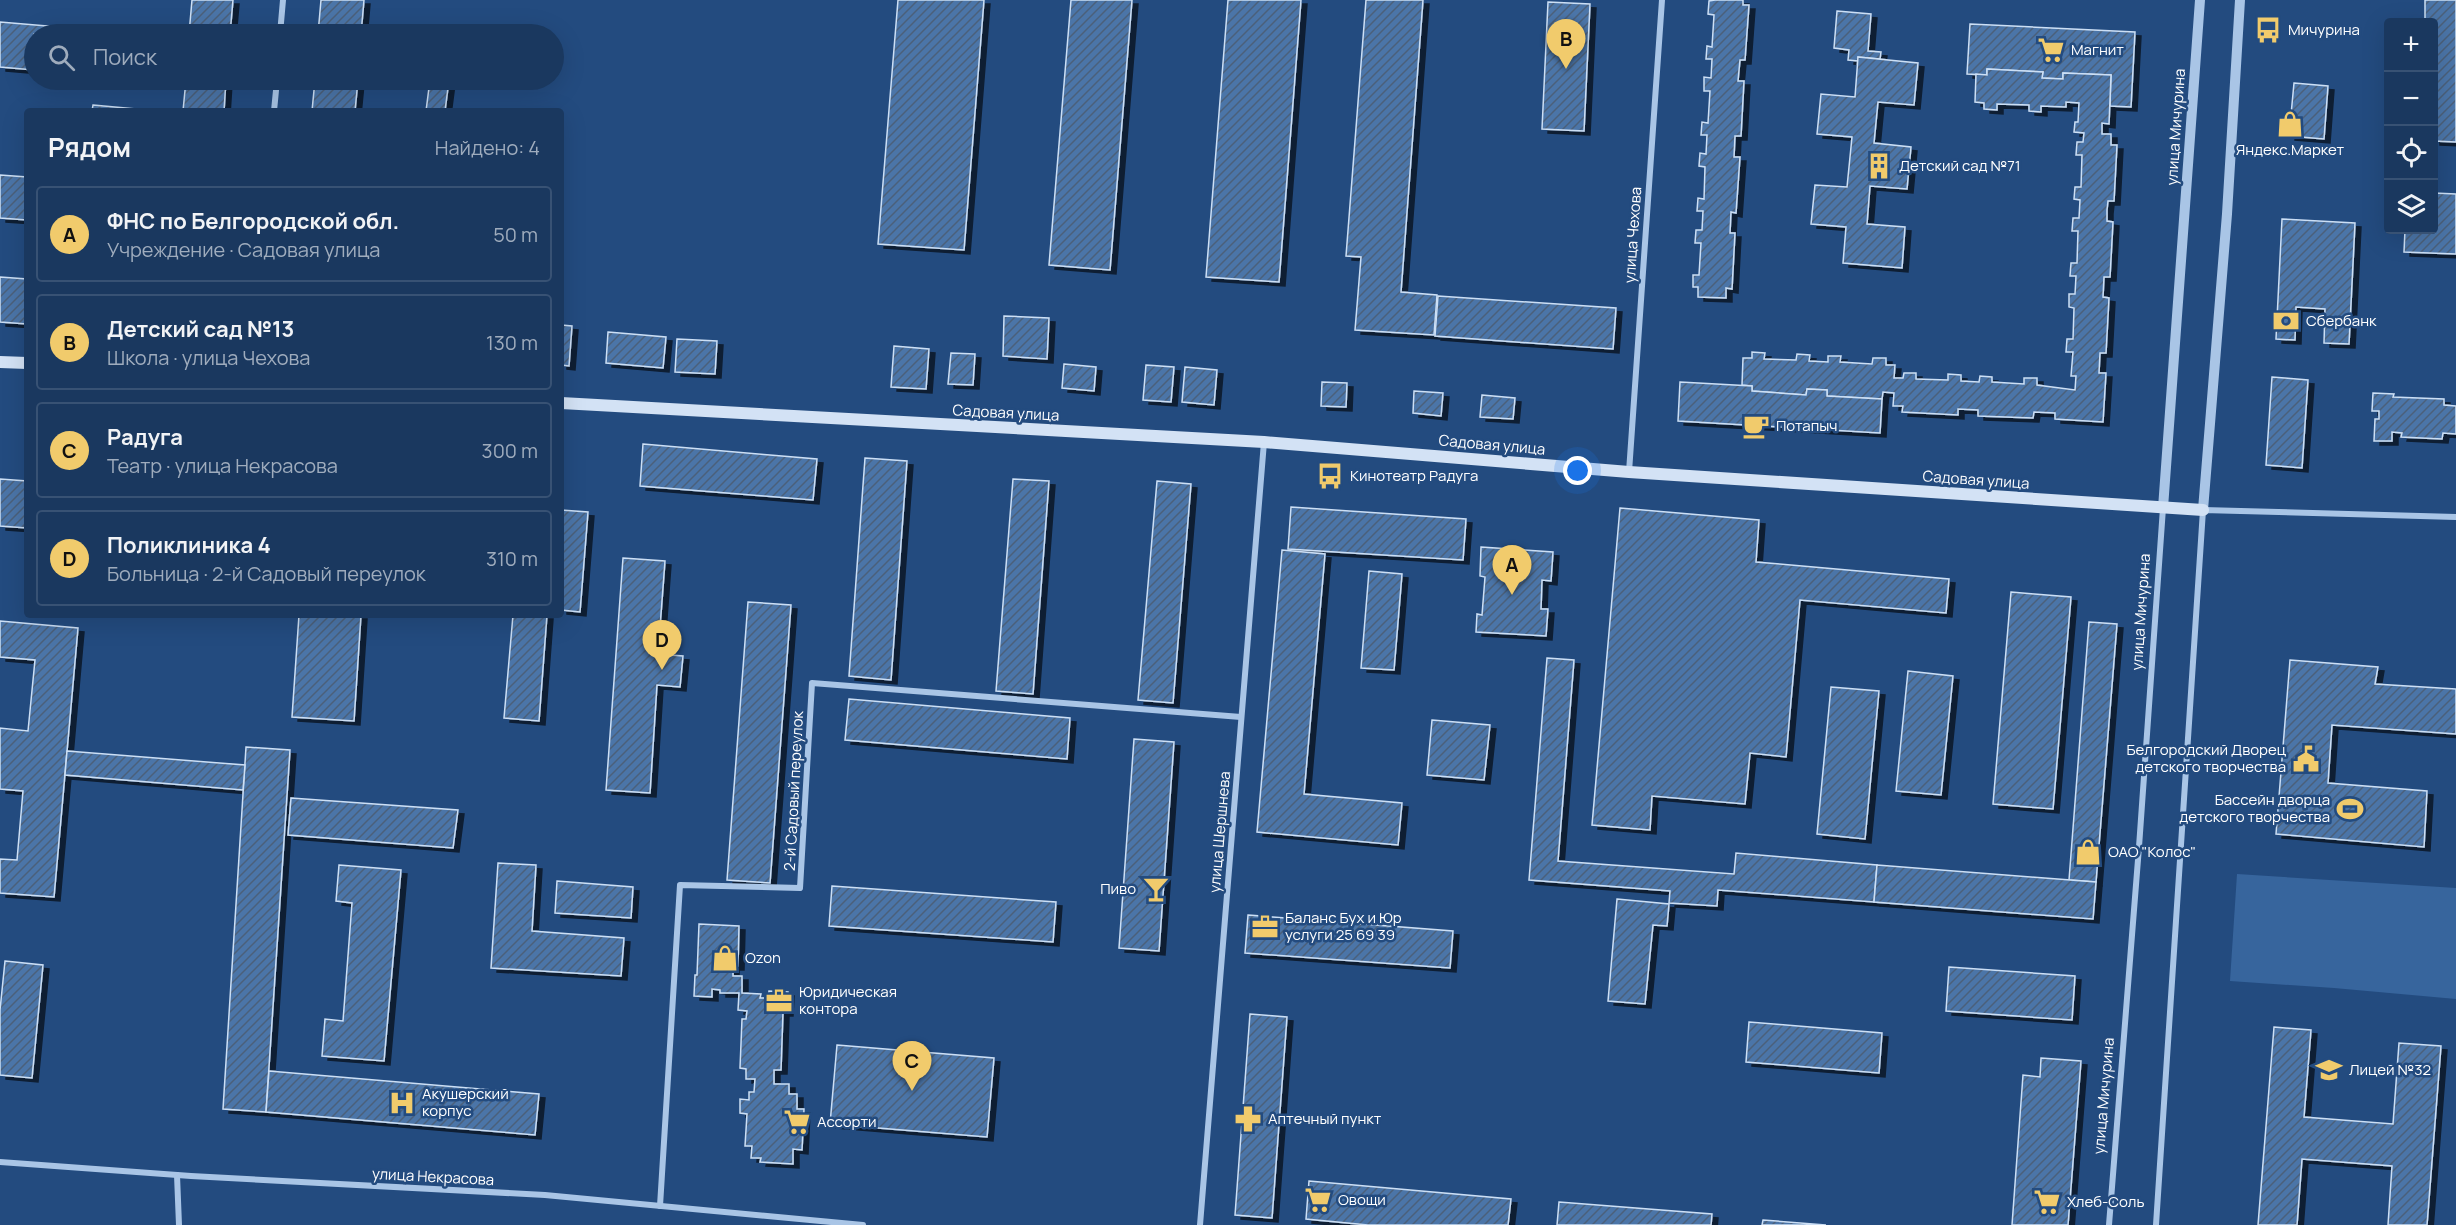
<!DOCTYPE html>
<html lang="ru">
<head>
<meta charset="utf-8">
<style>
	body { margin:0; font-family:Manrope,sans-serif; background:#233f65; color:#f1f3f6 }
	.controls { position:absolute; right:18px; top:18px; display:grid; overflow:hidden; border-radius:6px; box-shadow:0 6px 24px #0002 }
	.controls button { width:54px; height:54px; display:grid; place-items:center; padding:0; border:0; border-bottom:2px solid #385274; background:#1a385f; color:#f1f3f6; font:30px sans-serif }
	.you { position:absolute; left:1578px; top:471px; width:21px; height:21px; margin:-15px; border:4px solid #fff; border-radius:50%; background:#1a73e8; box-shadow:0 0 0 9px #1a73e833 }
	.badge { display:grid; place-items:center; width:39px; height:39px; border-radius:50%; background:#f1cb6c; color:#111; font-size:20px; font-weight:700 }
	.pin { position:absolute; translate:-50% -50px; filter:drop-shadow(0 2px 3px #0008) }
	.pin::after { content:''; position:absolute; top:32px; width:21px; height:18px; background:inherit; clip-path:polygon(0 0,100% 0,50% 100%) }
	.list { margin:0; padding:0; list-style:none }
	h2 { display:flex; justify-content:space-between; align-items:center; height:78px; margin:0; padding:0 24px; font-size:26px }
	h2 small { font-size:20px; font-weight:400; color:#9facbd }
	.list li { display:grid; grid-template-columns:39px 1fr auto; gap:18px; align-items:center; box-sizing:border-box; height:96px; margin:0 12px 12px; padding:0 12px; border:2px solid #385274; border-radius:6px }
	.list b { display:block; font-size:22px; white-space:nowrap }
	.list p { margin:0; font-size:20px; white-space:nowrap; color:#9facbd }
	.list em { font-size:20px; font-style:normal; color:#9facbd }
	.icon { flex:none; width:33px; height:33px; fill:none; stroke:currentColor; stroke-width:2; stroke-linecap:round; stroke-linejoin:round }
	.map { position:relative; flex:none; width:2456px; height:1225px; overflow:hidden }
	.search { position:absolute; background:#1a385f; box-shadow:0 6px 24px #0002; left:24px; top:24px; width:540px; height:66px; display:flex; align-items:center; gap:15px; box-sizing:border-box; padding:0 21px; border-radius:33px; color:#9facbd; font-size:22px }
	.panel { position:absolute; background:#1a385f; box-shadow:0 6px 24px #0002; left:24px; top:108px; width:540px; height:510px; border-radius:6px }
	.map>svg:first-child { display:block }
	.green { fill:#37659d }
	.building { fill:url(#building-hatch); stroke:#ccdff5; stroke-width:1.5; filter:url(#shadow) }
	.lines { fill:none; stroke-linecap:round; stroke-linejoin:round }
	.minor { stroke:#a9c5e6; stroke-width:6 }
	.tertiary { stroke:#a9c5e6; stroke-width:10 }
	.secondary { stroke:#d3e2f5; stroke-width:12 }
	.labels { text-anchor:middle; stroke-width:5; stroke-linejoin:round; paint-order:stroke }
	.poi-label { font-size:15px; fill:#fff; stroke:#234b7f; text-anchor:start }
	.street-label { font-size:15px; fill:#fff; stroke:#234b7f }
</style>
</head>
<body>
<div class="map">
<svg width="2456" height="1225" viewBox="0 0 2456 1225">
	<defs>
		<pattern id="building-hatch" width="6" height="6" patternUnits="userSpaceOnUse" patternTransform="scale(1.5)"><rect width="6" height="6" fill="#4b75a8"/><path d="M-1 1l2-2M0 6l6-6M5 7l2-2" fill="none" stroke="#4c607a"/></pattern>
		<filter id="shadow"><feDropShadow dx="6" dy="4" stdDeviation="0" flood-color="#0009"/></filter>
	</defs>
	<rect width="100%" height="100%" fill="#234b7f"/>
	<path class="green" d="M2237,874L2456,888V999L2334,988L2230,981Z"/>
	<g class="building">
		<path d="M192,0H233L230,34H189Z"/>
		<path d="M321,0H364L361,34H318Z"/>
		<path d="M898,0H984L964,250L878,244Z"/>
		<path d="M1071,0H1132L1110,270L1049,265Z"/>
		<path d="M1228,0H1301L1279,282L1206,277Z"/>
		<path d="M1366,0H1423L1401,292L1437,295L1434,335L1355,330L1361,257L1346,256Z"/>
		<path d="M1715,0H1743V5H1749L1745,60H1740L1738,81H1744L1741,136H1735L1734,157H1740L1736,213L1731,212L1730,233H1735L1732,289L1726,288V298L1698,297V287H1693V275H1699L1701,243H1695L1696,230H1702L1703,211H1697L1698,198L1704,199L1705,167L1699,166L1700,153L1706,154L1707,135H1701L1702,122L1708,123L1710,91H1704V77L1711,78L1712,59H1706L1707,46L1712,47L1714,15L1708,14L1709,1Z"/>
		<path d="M2425,0H2456V142L2434,141V22H2425Z"/>
		<path d="M1548,2L1590,4L1584,131L1542,129Z"/>
		<path d="M1837,11L1871,14L1868,51L1881,52L1880,59L1858,57V61L1848,60L1849,50L1834,48Z"/>
		<path d="M0,22L142,34H34V70L0,67Z"/>
		<path d="M1970,24L2135,32L2131,107L2110,106L2111,75L2063,73V79L2042,78L2043,72L1987,69V75L1967,74Z"/>
		<path d="M1858,57L1918,63L1914,105L1878,102L1874,143L1911,147L1907,189L1870,186L1867,224L1905,227L1902,268L1843,263L1846,227L1811,224L1815,185L1847,187L1852,137L1817,134L1821,94L1855,97Z"/>
		<path d="M1987,69L2043,72L2042,78L2063,79V73L2111,75L2109,124L2102,123V134H2111V145H2117L2114,201H2108L2107,210V221L2113,222L2110,277H2104L2103,297L2109,298L2106,353H2100L2099,373H2106L2103,422L2055,419V413L2034,412L2033,418L1978,416V410L1958,409V415L1902,412L1903,406H1893L1894,393L1883,392L1882,399L1827,396V390L1807,389L1806,395L1752,391V386L1742,385L1743,358H1752V352L1765,353L1764,359L1796,360L1797,354L1810,355L1809,361L1828,362V356H1841L1840,362L1872,364L1873,358H1886V365H1895L1894,378H1903L1904,373H1916V379L1948,380V374L1961,375V381L1979,382L1980,376L1992,377V382L2024,384V378H2037V385L2075,390L2076,376H2071L2073,352H2066L2067,339H2073L2074,308L2069,307V294H2075L2076,276H2070L2071,263H2077L2078,231H2072L2073,218H2079L2080,200L2074,199L2075,187H2081L2082,155H2076L2077,142H2083L2084,133L2074,132L2075,122H2078L2079,103L2066,102V107L2041,106V112L2029,111V105L1997,104V110L1984,109V103L1975,102L1976,74L1987,75Z"/>
		<path d="M186,80H226L224,111H183Z"/>
		<path d="M315,80H358L355,111H312Z"/>
		<path d="M430,80H449L445,111H426Z"/>
		<path d="M2294,83L2328,86L2324,139L2289,136Z"/>
		<path d="M93,105L136,109V111H92Z"/>
		<path d="M0,175L27,177V220L0,218Z"/>
		<path d="M2434,193L2456,194V254L2404,252L2405,230H2434Z"/>
		<path d="M2282,219L2355,223L2349,344L2324,343L2325,309L2296,307L2295,340L2276,339Z"/>
		<path d="M0,277L27,279V324L0,322Z"/>
		<path d="M1438,296L1616,308L1613,349L1435,336Z"/>
		<path d="M1004,316L1049,318L1047,359L1003,356Z"/>
		<path d="M561,325L572,326L569,366L561,365Z"/>
		<path d="M608,332L666,337L663,368L606,363Z"/>
		<path d="M677,339L717,341L715,374L675,372Z"/>
		<path d="M894,346L929,349L926,389L891,387Z"/>
		<path d="M951,353L975,354L973,385L948,384Z"/>
		<path d="M1064,364L1096,367L1094,391L1062,388Z"/>
		<path d="M1146,365L1174,367L1171,402L1143,400Z"/>
		<path d="M1185,367L1217,370L1214,405L1182,402Z"/>
		<path d="M2272,377L2308,380L2302,468L2266,465Z"/>
		<path d="M1322,382L1347,383L1346,407L1321,406Z"/>
		<path d="M1680,382L1752,386V391L1806,395L1807,389L1827,390V396L1882,399L1880,433L1678,421Z"/>
		<path d="M1414,391L1443,393L1441,416L1413,413Z"/>
		<path d="M2373,393L2394,394L2393,397L2444,399V405L2456,406V434L2443,433L2442,439L2401,437L2402,433L2392,432V441H2374L2375,419H2379V411H2372Z"/>
		<path d="M1482,395L1515,398L1513,419L1480,417Z"/>
		<path d="M643,444L817,459L813,500L640,486Z"/>
		<path d="M865,458L907,461L891,680L849,676Z"/>
		<path d="M0,479L27,481V528L0,526Z"/>
		<path d="M1013,479L1049,481L1033,694L996,691Z"/>
		<path d="M1157,481L1191,484L1173,703L1138,700Z"/>
		<path d="M1291,507L1466,519L1463,560L1288,549Z"/>
		<path d="M1620,508L1759,520L1756,562L1949,579L1946,613L1800,600L1786,757L1750,753L1745,804L1652,796L1650,830L1592,825Z"/>
		<path d="M561,510L588,512L580,612L561,610Z"/>
		<path d="M1481,547L1553,552L1551,581L1542,580L1541,609H1548L1546,636L1476,632L1477,614L1482,615L1485,577L1480,576Z"/>
		<path d="M1282,550L1325,554L1304,794L1402,803L1398,845L1257,832Z"/>
		<path d="M623,558L665,561L658,654L683,656L680,687L657,685L650,793L606,790Z"/>
		<path d="M1369,571L1402,574L1394,670L1361,668Z"/>
		<path d="M2011,592L2071,597L2053,809L1993,804Z"/>
		<path d="M748,602L791,605L770,883L727,880Z"/>
		<path d="M299,615H361L354,721L292,717Z"/>
		<path d="M513,615H547L539,721L504,718Z"/>
		<path d="M0,621L78,628L54,897L0,893V859L17,860L23,791L0,789V728L28,731L35,660L0,657Z"/>
		<path d="M2089,622L2117,624L2096,882L2069,880Z"/>
		<path d="M1547,658L1574,660L1558,861L1734,874L1736,853L1877,865L1874,902L1718,890L1717,906L1669,903L1670,891L1529,880Z"/>
		<path d="M2290,660L2378,667L2375,684L2456,689V734L2332,725L2328,783L2427,791L2424,847L2276,834Z"/>
		<path d="M1908,671L1953,676L1941,795L1896,791Z"/>
		<path d="M1831,687L1879,691L1865,839L1817,834Z"/>
		<path d="M849,699L1070,718L1067,759L845,740Z"/>
		<path d="M1432,720L1490,725L1484,780L1427,775Z"/>
		<path d="M1134,739L1174,742L1159,951L1119,948Z"/>
		<path d="M246,747L290,750L266,1112L223,1109Z"/>
		<path d="M67,751L245,765L243,790L65,775Z"/>
		<path d="M291,798L458,810L453,848L288,835Z"/>
		<path d="M498,863L536,865L532,931L624,938L621,976L491,968Z"/>
		<path d="M339,865L401,870L384,1061L322,1056L325,1019L343,1021L352,903L336,901Z"/>
		<path d="M1877,865L2096,882L2093,919L1874,902Z"/>
		<path d="M557,881L633,887L631,918L555,913Z"/>
		<path d="M832,886L1056,902L1053,942L829,926Z"/>
		<path d="M1617,899L1669,904L1667,926L1653,925L1645,1004L1608,1001Z"/>
		<path d="M1248,915L1453,931L1450,968L1245,953Z"/>
		<path d="M699,924L739,926L738,966H733V976H742V993L761,994L760,998H768L769,991L788,992L787,1012H783L781,1070H774V1084H789V1094H797V1109H804L802,1150L793,1149V1164L760,1162L761,1158H751L752,1146H745L747,1114L740,1113V1099L749,1100V1092H754L755,1079H746V1069L740,1068L742,1019H746L747,1011L738,1010L739,993H720V990L712,989V997L694,996L695,975H697Z"/>
		<path d="M5,961L43,965L32,1078L0,1075V1010Z"/>
		<path d="M1949,967L2075,976L2072,1020L1946,1011Z"/>
		<path d="M1250,1014L1287,1017L1272,1218L1235,1215Z"/>
		<path d="M1749,1022L1882,1033L1879,1073L1746,1062Z"/>
		<path d="M2274,1027L2311,1030L2304,1117L2393,1124L2399,1043L2441,1046L2427,1225H2388L2392,1166L2302,1159L2297,1225H2258Z"/>
		<path d="M837,1045L994,1058L987,1137L830,1124Z"/>
		<path d="M2041,1058L2081,1061L2068,1225H2012L2023,1075L2040,1077Z"/>
		<path d="M269,1071L539,1094L535,1135L266,1112Z"/>
		<path d="M1309,1181L1511,1199L1508,1225H1368L1306,1219Z"/>
		<path d="M1559,1202L1712,1214L1711,1225H1557Z"/>
		<path d="M1763,1220L1826,1225H1762Z"/>
	</g>
	<g class="lines">
		<g class="minor">
			<path d="M280,34L283,0"/>
			<path d="M274,111L277,80"/>
			<path d="M1629,472L1662,0"/>
			<path d="M0,1162L191,1176L545,1195L863,1225"/>
			<path d="M177,1175L179,1225"/>
			<path d="M660,1206L680,885L800,888L812,683L1241,717"/>
			<path d="M1200,1225L1264,442"/>
			<path d="M2109,1225L2139,847L2163,508"/>
			<path d="M2156,1225L2203,510L2456,517"/>
		</g>
		<g class="tertiary">
			<path d="M2163,508L2200,0"/>
			<path d="M2203,510L2227,214L2240,0"/>
		</g>
		<g class="secondary">
			<path d="M0,362L27,363"/>
			<path d="M561,403L1264,442L1629,472L2203,510"/>
		</g>
	</g>
	<defs>
		<g id="bus-bare" transform="scale(2.07)"><path d="M-5-6H5V4H4V6H2V4H-2V6H-4V4H-5ZM-3.5-4V0h7V-4ZM-3.5 1.2v1.5H-2V1.2ZM2 1.2v1.5H3.5V1.2Z" fill="#f1cb6c" stroke="#234b7f" stroke-width="2.5" paint-order="stroke"/></g>
		<g id="supermarket-bare" transform="scale(2.07)"><path d="M-6-5.5h2.5l.6 2H6L4.5 2H-2.5L-4.4-4H-6ZM-1.5 3.2a1.3 1.3 0 1 0 .1 0ZM3 3.2a1.3 1.3 0 1 0 .1 0Z" fill="#f1cb6c" stroke="#234b7f" stroke-width="2.5" paint-order="stroke"/></g>
		<g id="shop-bare" transform="scale(2.07)"><path d="M-5-2.5h2.3a2.7 3.5 0 0 1 5.4 0H5L5.5 6h-11ZM-1.5-2.5h3a1.5 2.3 0 0 0-3 0Z" fill="#f1cb6c" stroke="#234b7f" stroke-width="2.5" paint-order="stroke"/></g>
		<g id="building-bare" transform="scale(2.07)"><path d="M-4-6H4V6H1V3H-1V6H-4ZM-2.5-4.3h1.7v1.8h-1.7ZM.8-4.3h1.7v1.8H.8ZM-2.5-1h1.7V.8h-1.7ZM.8-1h1.7V.8H.8Z" fill="#f1cb6c" stroke="#234b7f" stroke-width="2.5" paint-order="stroke"/></g>
		<g id="bank-bare" transform="scale(2.07)"><path d="M-6-4H6V4H-6ZM0-2.3a2.3 2.3 0 1 0 0 4.6a2.3 2.3 0 1 0 0-4.6Z" fill="#f1cb6c" stroke="#234b7f" stroke-width="2.5" paint-order="stroke"/></g>
		<g id="cafe-bare" transform="scale(2.07)"><path d="M-5.5-4.5H6V0H3Q3 3.5 0 3.5H-2.5Q-5.5 3.5-5.5 0ZM3-3.2v2h1.7v-2ZM-6 4.5H4V6H-6Z" fill="#f1cb6c" stroke="#234b7f" stroke-width="2.5" paint-order="stroke"/></g>
		<g id="civic-bare" transform="scale(2.07)"><path d="M-.6-6.5H3V-4.5H.6V-3L4-1V1h2V6H-6V1h2V-1L-.6-3ZM-1.2 2.5V6h2.4V2.5Z" fill="#f1cb6c" stroke="#234b7f" stroke-width="2.5" paint-order="stroke"/></g>
		<g id="stadium-bare" transform="scale(2.07)"><path d="M0-5a6.5 5 0 1 0 0 10a6.5 5 0 1 0 0-10ZM-3.5-1.8h7v3.6h-7Z" fill="#f1cb6c" stroke="#234b7f" stroke-width="2.5" paint-order="stroke"/></g>
		<g id="bar-bare" transform="scale(2.07)"><path d="M-6-5H6L.8 .8V4.5H3.5V6h-7V4.5H-.8V.8Z" fill="#f1cb6c" stroke="#234b7f" stroke-width="2.5" paint-order="stroke"/></g>
		<g id="office-bare" transform="scale(2.07)"><path d="M-6-3h4V-5.5h4V-3h4V5H-6ZM-1-4.5V-3h2v-1.5ZM-6 0V1H6V0Z" fill="#f1cb6c" stroke="#234b7f" stroke-width="2.5" paint-order="stroke"/></g>
		<g id="school-bare" transform="scale(2.07)"><path d="M0-5L7-2L0 1L-7-2ZM-4 1L0 2.5L4 1V4Q0 6-4 4Z" fill="#f1cb6c" stroke="#234b7f" stroke-width="2.5" paint-order="stroke"/></g>
		<g id="hospital-bare" transform="scale(2.07)"><path d="M-5-5h3v3.5h4V-5h3V5h-3V1.5h-4V5h-3Z" fill="#f1cb6c" stroke="#234b7f" stroke-width="2.5" paint-order="stroke"/></g>
		<g id="pharmacy-bare" transform="scale(2.07)"><path d="M-2-6h4v4h4v4h-4v4h-4v-4h-4v-4h4Z" fill="#f1cb6c" stroke="#234b7f" stroke-width="2.5" paint-order="stroke"/></g>
	</defs>
	<g fill-rule="evenodd">
		<use href="#bus-bare" x="2268" y="30"/>
		<use href="#supermarket-bare" x="2051" y="50"/>
		<use href="#shop-bare" x="2290" y="124"/>
		<use href="#building-bare" x="1879" y="166"/>
		<use href="#bank-bare" x="2286" y="321"/>
		<use href="#cafe-bare" x="1756" y="426"/>
		<use href="#bus-bare" x="1330" y="476"/>
		<use href="#civic-bare" x="2306" y="759"/>
		<use href="#stadium-bare" x="2350" y="809"/>
		<use href="#shop-bare" x="2088" y="852"/>
		<use href="#bar-bare" x="1156" y="889"/>
		<use href="#office-bare" x="1265" y="927"/>
		<use href="#shop-bare" x="725" y="958"/>
		<use href="#office-bare" x="779" y="1001"/>
		<use href="#school-bare" x="2329" y="1070"/>
		<use href="#hospital-bare" x="402" y="1103"/>
		<use href="#pharmacy-bare" x="1248" y="1119"/>
		<use href="#supermarket-bare" x="797" y="1122"/>
		<use href="#supermarket-bare" x="1318" y="1200"/>
		<use href="#supermarket-bare" x="2047" y="1202"/>
	</g>
	<g class="labels">
		<g class="poi-label">
			<text x="2288" y="35">Мичурина</text>
			<text x="2071" y="55">Магнит</text>
			<text x="2290" y="155" text-anchor="middle">Яндекс.Маркет</text>
			<text x="1899" y="171">Детский сад №71</text>
			<text x="2306" y="326">Сбербанк</text>
			<text x="1776" y="431">Потапыч</text>
			<text x="1350" y="481">Кинотеатр Радуга</text>
			<text x="2286" y="755" text-anchor="end">Белгородский Дворец<tspan x="2286" dy="17">детского творчества</tspan></text>
			<text x="2330" y="805" text-anchor="end">Бассейн дворца<tspan x="2330" dy="17">детского творчества</tspan></text>
			<text x="2108" y="857">ОАО "Колос"</text>
			<text x="1136" y="894" text-anchor="end">Пиво</text>
			<text x="1285" y="923">Баланс Бух и Юр<tspan x="1285" dy="17">услуги 25 69 39</tspan></text>
			<text x="745" y="963">Ozon</text>
			<text x="799" y="997">Юридическая<tspan x="799" dy="17">контора</tspan></text>
			<text x="2349" y="1075">Лицей №32</text>
			<text x="422" y="1099">Акушерский<tspan x="422" dy="17">корпус</tspan></text>
			<text x="1268" y="1124">Аптечный пункт</text>
			<text x="817" y="1127">Ассорти</text>
			<text x="1338" y="1205">Овощи</text>
			<text x="2067" y="1207">Хлеб-Соль</text>
		</g>
		<g class="street-label">
			<text transform="translate(2176 127) rotate(-86)" y="5">улица Мичурина</text>
			<text transform="translate(1633 235) rotate(-86)" y="5">улица Чехова</text>
			<text transform="translate(1006 413) rotate(3)" y="5">Садовая улица</text>
			<text transform="translate(1492 445) rotate(5)" y="5">Садовая улица</text>
			<text transform="translate(1976 480) rotate(4)" y="5">Садовая улица</text>
			<text transform="translate(2141 612) rotate(-86)" y="5">улица Мичурина</text>
			<text transform="translate(794 791) rotate(-87)" y="5">2-й Садовый переулок</text>
			<text transform="translate(1220 832) rotate(-85)" y="5">улица Шершнева</text>
			<text transform="translate(2104 1096) rotate(-85)" y="5">улица Мичурина</text>
			<text transform="translate(433 1177) rotate(3)" y="5">улица Некрасова</text>
		</g>
	</g>
</svg>
<div class="controls">
<button>+</button>
<button>−</button>
<button><svg class="icon" aria-label="locate" viewBox="0 0 24 24"><circle cx="12" cy="12" r="6"/><path d="M12 2v4M12 18v4M2 12h4M18 12h4"/></svg></button>
<button><svg class="icon" aria-label="layers" viewBox="0 0 24 24"><path d="M12 4l9 5-9 5-9-5zM3 14l9 5 9-5"/></svg></button>
</div>
<div class="you"></div>
<div class="pin badge" style="left:1512px;top:595px">A</div>
<div class="pin badge" style="left:1566px;top:69px">B</div>
<div class="pin badge" style="left:912px;top:1091px">C</div>
<div class="pin badge" style="left:662px;top:670px">D</div>
<div class="search"><svg class="icon" aria-label="search" viewBox="0 0 24 24"><circle cx="10" cy="10" r="6"/><path d="M15 15l6 6"/></svg>Поиск</div>
<section class="panel">
<h2>Рядом<small>Найдено: 4</small></h2>
<ul class="list">
<li><span class="badge">A</span><div><b>ФНС по Белгородской обл.</b><p>Учреждение · Садовая улица</p></div><em>50 m</em></li>
<li><span class="badge">B</span><div><b>Детский сад №13</b><p>Школа · улица Чехова</p></div><em>130 m</em></li>
<li><span class="badge">C</span><div><b>Радуга</b><p>Театр · улица Некрасова</p></div><em>300 m</em></li>
<li><span class="badge">D</span><div><b>Поликлиника 4</b><p>Больница · 2-й Садовый переулок</p></div><em>310 m</em></li>
</ul>
</section>
</div>
</body>
</html>
